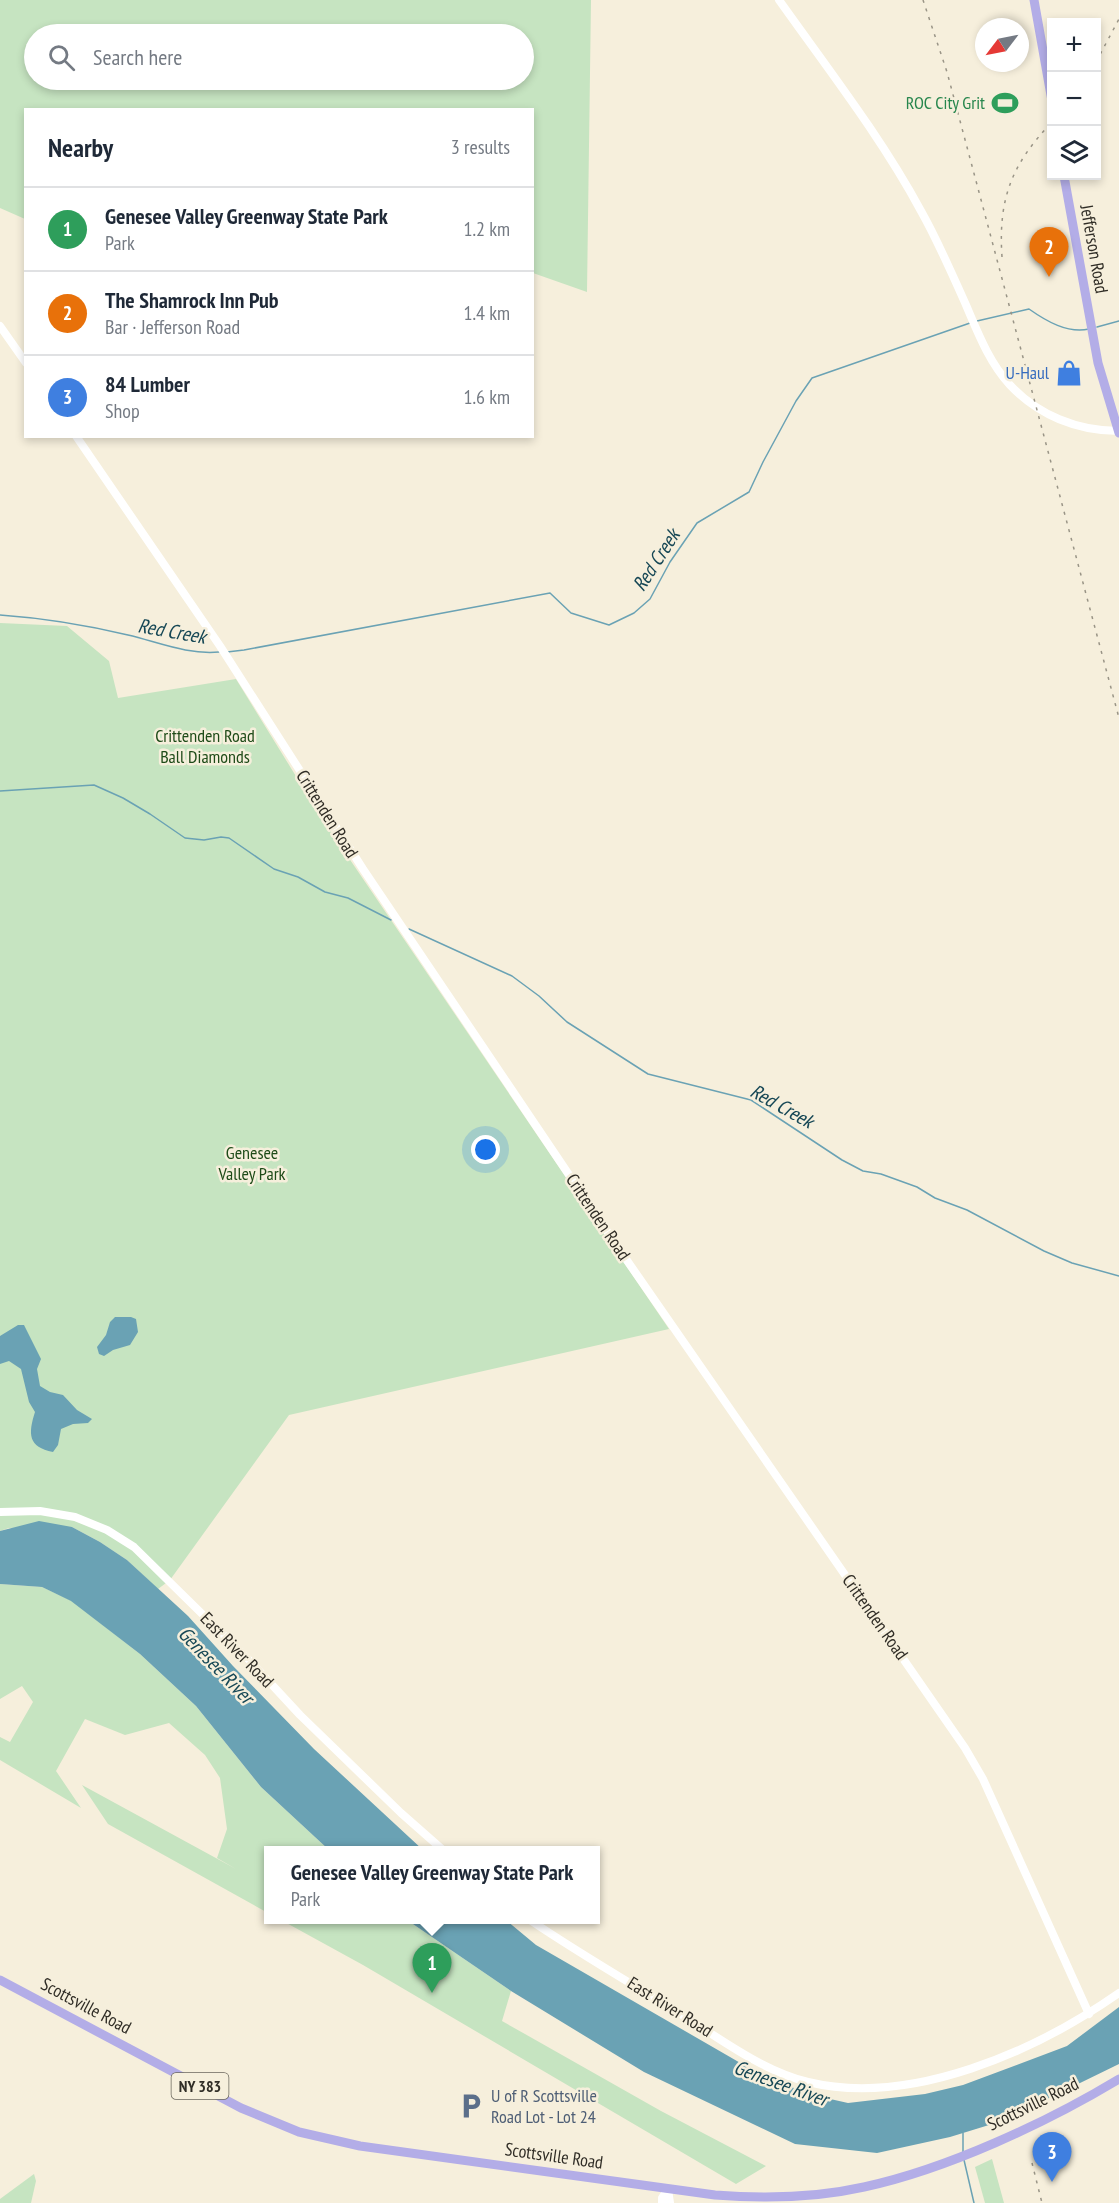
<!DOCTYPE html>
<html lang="en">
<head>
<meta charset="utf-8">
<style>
	body { margin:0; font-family:"PT Sans Narrow",sans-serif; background:#f2f2f3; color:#1f2937 }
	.controls { position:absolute; right:18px; top:18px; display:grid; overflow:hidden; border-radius:0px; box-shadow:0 3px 9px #0003 }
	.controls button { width:54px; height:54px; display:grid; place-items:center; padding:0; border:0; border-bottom:2px solid #e0e1e3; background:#fff; color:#1f2937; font:30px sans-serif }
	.compass { position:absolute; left:975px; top:18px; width:54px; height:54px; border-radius:50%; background:#fff; box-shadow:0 3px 9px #0003; rotate:238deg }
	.you { position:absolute; left:486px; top:1150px; width:21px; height:21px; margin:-15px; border:4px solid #fff; border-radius:50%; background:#1a73e8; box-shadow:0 0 0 9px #1a73e833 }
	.badge { display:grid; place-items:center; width:39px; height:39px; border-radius:50%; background:#111827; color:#fff; font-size:20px; font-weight:700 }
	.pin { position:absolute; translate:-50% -50px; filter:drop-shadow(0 2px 3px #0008) }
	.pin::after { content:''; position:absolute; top:32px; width:21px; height:18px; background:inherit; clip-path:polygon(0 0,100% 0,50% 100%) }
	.popup { position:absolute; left:264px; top:1846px; width:336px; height:78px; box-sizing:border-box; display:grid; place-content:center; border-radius:0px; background:#fff; filter:drop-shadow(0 2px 4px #0005); font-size:20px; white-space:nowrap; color:#747a83 }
	.popup b { font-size:22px; color:#1f2937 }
	.popup::after { content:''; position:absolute; left:50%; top:100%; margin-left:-12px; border:12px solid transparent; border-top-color:#fff }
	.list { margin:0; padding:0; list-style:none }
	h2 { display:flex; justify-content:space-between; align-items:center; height:78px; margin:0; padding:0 24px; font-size:26px }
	h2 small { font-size:20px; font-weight:400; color:#747a83 }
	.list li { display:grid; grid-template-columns:39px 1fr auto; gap:18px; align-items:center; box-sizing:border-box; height:84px; padding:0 24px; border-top:2px solid #e0e1e3 }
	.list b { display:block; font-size:22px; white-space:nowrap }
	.list p { margin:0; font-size:20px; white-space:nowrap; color:#747a83 }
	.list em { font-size:20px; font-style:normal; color:#747a83 }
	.icon { flex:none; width:33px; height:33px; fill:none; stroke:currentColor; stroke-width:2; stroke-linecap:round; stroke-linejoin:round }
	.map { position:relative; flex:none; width:1119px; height:2203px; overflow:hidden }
	.search { position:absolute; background:#fff; box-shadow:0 3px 9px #0003; left:24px; top:24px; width:510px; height:66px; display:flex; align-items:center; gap:15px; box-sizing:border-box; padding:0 21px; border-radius:33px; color:#747a83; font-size:22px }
	.panel { position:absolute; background:#fff; box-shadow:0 3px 9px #0003; left:24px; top:108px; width:510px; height:330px; border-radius:0px }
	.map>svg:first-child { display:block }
	.green { fill:#c6e4c1; fill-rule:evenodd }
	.water { fill:#6aa2b4 }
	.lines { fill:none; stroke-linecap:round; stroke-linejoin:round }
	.stream { stroke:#6aa2b4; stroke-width:1.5 }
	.tertiary { stroke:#fff; stroke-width:8 }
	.primary { stroke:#b3ade7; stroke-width:9 }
	.rail { stroke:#999486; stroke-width:1.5; stroke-dasharray:3 6; stroke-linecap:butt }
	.labels { text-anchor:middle; stroke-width:5; stroke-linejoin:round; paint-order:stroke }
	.shield { fill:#f6efdc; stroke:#6b675d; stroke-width:1.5 }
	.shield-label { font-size:16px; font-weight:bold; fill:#302d26 }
	.leisure-label { font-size:18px; fill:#27864d; stroke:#f6efdc; text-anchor:end }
	.street-label { font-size:18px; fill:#302d26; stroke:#f6efdc }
	.shop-label { font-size:18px; fill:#366cbe; stroke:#f6efdc; text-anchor:end }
	.park-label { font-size:18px; fill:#1e4b18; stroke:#f6efdc }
	.service-label { font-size:18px; fill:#4e5e75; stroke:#f6efdc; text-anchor:start }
	.water-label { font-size:20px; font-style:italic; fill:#164755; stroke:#f6efdc }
</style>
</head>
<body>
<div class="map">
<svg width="1119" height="2203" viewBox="0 0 1119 2203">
	<rect width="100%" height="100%" fill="#f6efdc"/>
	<g class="green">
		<path d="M0,0H591L587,292L533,273L532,110H26L25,219L0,208ZM524,34V80H34V34Z"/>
		<path d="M0,623L67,626L109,661L118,698L236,679L323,820L669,1329L289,1415L170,1580L158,1589L127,1560L100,1542L72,1527L9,1528L0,1531Z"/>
		<path d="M0,1584L42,1587L72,1601L140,1654L196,1706L261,1787L329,1850H268V1913L108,1824L82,1785L236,1869L217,1858L227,1829L220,1778L205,1755L169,1723L125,1735L85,1719L56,1771L81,1808L0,1760V1737L10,1742L33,1702L22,1686L0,1699Z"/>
		<path d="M281,1920H407L511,1991L502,2021L661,2111L766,2166L736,2184L363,1965Z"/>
		<path d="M992,2159L1004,2203H985L975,2167Z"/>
		<path d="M34,2174L36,2181L31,2203H0V2199Z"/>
	</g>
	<g class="water">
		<path d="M115,1317H131L136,1319L138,1332L130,1345L113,1350L104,1356L99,1354L97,1347L106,1335L110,1322Z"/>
		<path d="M18,1325H24L41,1359L37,1369L40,1386L50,1392L63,1395L77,1410L92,1419L88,1423L73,1424L61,1429L58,1445L53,1452C28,1447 28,1434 35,1412L29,1402L21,1369L9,1361L0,1364V1336Z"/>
		<path d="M39,1521L72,1527L100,1542L127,1560L188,1616L233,1666L314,1749L423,1850H329L261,1787L196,1706L140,1654L71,1601L42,1587L0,1584V1531Z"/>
		<path d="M407,1920H506L536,1945L756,2072L808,2094L848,2103L925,2094L963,2085L1067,2046L1119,2007V2064L1002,2121L950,2137L877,2153L795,2144L644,2072L511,1991Z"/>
	</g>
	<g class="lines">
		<g class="stream">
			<path d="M977,321L1029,309C1046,321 1068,334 1089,329"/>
			<path d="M1097,327L1119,321"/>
			<path d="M0,615C43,618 86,625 128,635C158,642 188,655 219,652"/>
			<path d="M227,652L244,650L550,593L571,613L609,625L634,613L650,599L670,562L697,523L749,492L763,462L796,401L812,378L970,323"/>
			<path d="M0,791L94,785L123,798L150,814L185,838L204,840L221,837L229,838L274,869L298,877L325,892L348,898L391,920"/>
			<path d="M409,929L512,976L539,996L567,1022L648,1074L751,1100L842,1160L863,1171L881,1174L917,1187L935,1198L967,1210L1044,1251L1072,1263L1119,1276"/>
			<path d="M963,2133V2152"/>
			<path d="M964,2160L974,2203"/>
		</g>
		<g class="tertiary">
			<path d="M779,0C828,69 881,137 921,211C938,241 952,274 966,305C978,333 989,362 1010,385C1038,415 1077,431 1119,431"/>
			<path d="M0,326L26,363"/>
			<path d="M76,436L220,646L363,869L617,1246L965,1748L983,1779L1089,2014"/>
			<path d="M0,1512L40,1511L75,1517L107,1530L134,1547L249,1660L300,1715L401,1813L443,1850"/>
			<path d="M530,1920C577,1952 627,1981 676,2011C718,2037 760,2070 808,2082C911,2107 1036,2051 1119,1993"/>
			<path d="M668,2189L670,2203"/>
			<path d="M662,2203V2198L668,2189"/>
		</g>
		<g class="primary">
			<path d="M1034,0L1052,101"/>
			<path d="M1064,176L1098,363L1119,433"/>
			<path d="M0,1980L241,2108L299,2132L360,2146L715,2195C765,2199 815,2198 864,2187C947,2169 1046,2123 1119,2079"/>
		</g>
		<g class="rail">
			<path d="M923,0L947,72L1119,718"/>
			<path d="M1096,62L1119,19"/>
			<path d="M1002,257C998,198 1012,164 1052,122"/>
			<path d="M1032,2163L1042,2203"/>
		</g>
	</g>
	<defs>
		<g id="stadium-bare" transform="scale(2.07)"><path d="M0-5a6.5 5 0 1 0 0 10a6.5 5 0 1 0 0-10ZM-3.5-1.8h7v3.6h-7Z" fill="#2e9e5b" stroke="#f6efdc" stroke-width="2.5" paint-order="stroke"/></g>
		<g id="shop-bare" transform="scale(2.07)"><path d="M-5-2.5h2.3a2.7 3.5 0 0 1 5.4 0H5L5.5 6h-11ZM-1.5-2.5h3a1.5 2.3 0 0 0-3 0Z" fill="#3f7fe0" stroke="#f6efdc" stroke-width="2.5" paint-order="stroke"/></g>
		<g id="parking-bare" transform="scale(2.07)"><path d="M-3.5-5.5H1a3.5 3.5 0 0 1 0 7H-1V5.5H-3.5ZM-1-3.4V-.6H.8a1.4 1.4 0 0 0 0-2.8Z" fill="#5c6f8a" stroke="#f6efdc" stroke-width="2.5" paint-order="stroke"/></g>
	</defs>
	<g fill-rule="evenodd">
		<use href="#stadium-bare" x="1005" y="103"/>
		<use href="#shop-bare" x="1069" y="373"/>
		<use href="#parking-bare" x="471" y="2106"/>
	</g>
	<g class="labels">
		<rect class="shield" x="171.5" y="2073" width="57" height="26" rx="4.5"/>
		<g class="shield-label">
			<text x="200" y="2092">NY 383</text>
		</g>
		<g class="leisure-label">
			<text x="985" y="109">ROC City Grit</text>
		</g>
		<g class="street-label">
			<text transform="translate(1094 249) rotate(80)" y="6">Jefferson Road</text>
			<text transform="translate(327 814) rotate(58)" y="6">Crittenden Road</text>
			<text transform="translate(598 1217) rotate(56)" y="6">Crittenden Road</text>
			<text transform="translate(875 1617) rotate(55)" y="6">Crittenden Road</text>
			<text transform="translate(237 1650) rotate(46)" y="6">East River Road</text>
			<text transform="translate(86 2006) rotate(28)" y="6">Scottsville Road</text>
			<text transform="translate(670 2007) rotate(32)" y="6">East River Road</text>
			<text transform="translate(1033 2104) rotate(-26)" y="6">Scottsville Road</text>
			<text transform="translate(554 2156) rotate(8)" y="6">Scottsville Road</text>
		</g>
		<g class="shop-label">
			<text x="1049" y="379">U-Haul</text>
		</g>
		<g class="park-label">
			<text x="205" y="742">Crittenden Road<tspan x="205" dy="21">Ball Diamonds</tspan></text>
			<text x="252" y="1159">Genesee<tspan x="252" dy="21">Valley Park</tspan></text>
		</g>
		<g class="service-label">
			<text x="491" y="2102">U of R Scottsville<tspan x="491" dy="21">Road Lot - Lot 24</tspan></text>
		</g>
		<g class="water-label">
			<text transform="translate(656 560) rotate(-57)" y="7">Red Creek</text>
			<text transform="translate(172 631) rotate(10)" y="7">Red Creek</text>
			<text transform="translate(782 1106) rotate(29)" y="7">Red Creek</text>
			<text transform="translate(216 1665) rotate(46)" y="7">Genesee River</text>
			<text transform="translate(781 2083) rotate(20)" y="7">Genesee River</text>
		</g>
	</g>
</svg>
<div class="controls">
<button>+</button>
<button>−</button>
<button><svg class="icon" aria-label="layers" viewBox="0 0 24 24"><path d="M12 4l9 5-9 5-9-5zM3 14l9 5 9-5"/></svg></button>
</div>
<svg class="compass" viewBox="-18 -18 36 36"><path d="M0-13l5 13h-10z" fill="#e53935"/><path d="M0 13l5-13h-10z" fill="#747a83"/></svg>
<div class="you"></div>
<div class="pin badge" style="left:432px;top:1993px;background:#2e9e5b">1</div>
<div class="popup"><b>Genesee Valley Greenway State Park</b>Park</div>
<div class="pin badge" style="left:1049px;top:277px;background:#e8710a">2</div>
<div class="pin badge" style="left:1052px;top:2182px;background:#3f7fe0">3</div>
<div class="search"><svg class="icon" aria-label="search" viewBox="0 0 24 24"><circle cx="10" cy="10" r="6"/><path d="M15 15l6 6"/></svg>Search here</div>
<section class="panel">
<h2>Nearby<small>3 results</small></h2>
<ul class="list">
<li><span class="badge" style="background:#2e9e5b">1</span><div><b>Genesee Valley Greenway State Park</b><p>Park</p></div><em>1.2 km</em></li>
<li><span class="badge" style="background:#e8710a">2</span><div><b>The Shamrock Inn Pub</b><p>Bar · Jefferson Road</p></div><em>1.4 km</em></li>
<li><span class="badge" style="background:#3f7fe0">3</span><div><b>84 Lumber</b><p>Shop</p></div><em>1.6 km</em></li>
</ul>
</section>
</div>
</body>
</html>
